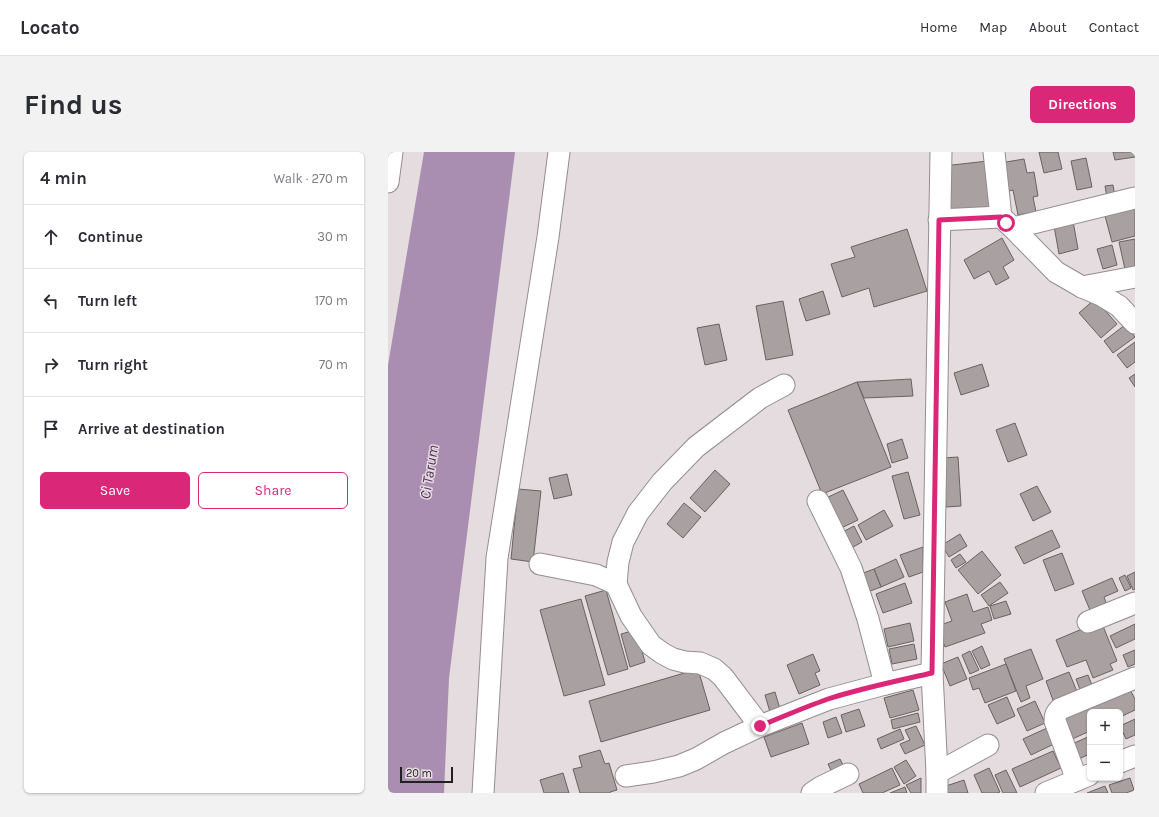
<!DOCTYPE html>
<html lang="en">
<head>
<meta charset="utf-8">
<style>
	body { margin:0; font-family:Karla,sans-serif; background:#f2f2f3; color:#2b2b33 }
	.controls { position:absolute; right:12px; bottom:12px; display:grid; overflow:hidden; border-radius:6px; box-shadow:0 1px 3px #0004 }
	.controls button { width:36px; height:36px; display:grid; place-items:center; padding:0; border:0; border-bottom:1px solid #e1e1e2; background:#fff; color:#2b2b33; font:20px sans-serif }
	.scale { position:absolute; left:12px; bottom:10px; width:53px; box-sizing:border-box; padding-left:4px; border:2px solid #221f20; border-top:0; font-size:11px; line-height:14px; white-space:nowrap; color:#221f20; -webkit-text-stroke:3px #e4dcde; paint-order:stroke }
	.stop { position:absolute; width:12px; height:12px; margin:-9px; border:3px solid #db2777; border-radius:50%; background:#fff }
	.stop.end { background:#db2777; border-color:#fff; box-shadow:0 1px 4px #0008 }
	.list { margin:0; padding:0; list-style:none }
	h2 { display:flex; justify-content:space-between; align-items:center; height:52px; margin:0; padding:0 16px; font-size:17px }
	h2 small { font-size:13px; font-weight:400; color:#7c7c81 }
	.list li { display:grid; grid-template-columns:26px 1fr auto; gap:12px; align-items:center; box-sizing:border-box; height:64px; padding:0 16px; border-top:1px solid #e1e1e2 }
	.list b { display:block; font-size:15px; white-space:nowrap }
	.list em { font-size:13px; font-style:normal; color:#7c7c81 }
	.actions { display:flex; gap:8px; padding:12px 16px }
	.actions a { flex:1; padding:9px 0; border:1px solid #db2777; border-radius:6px; text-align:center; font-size:14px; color:#db2777 }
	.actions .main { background:#db2777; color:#fff }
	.icon { flex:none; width:22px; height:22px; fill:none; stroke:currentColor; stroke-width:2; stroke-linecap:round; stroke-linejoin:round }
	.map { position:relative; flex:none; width:747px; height:641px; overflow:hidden; border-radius:6px }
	header { display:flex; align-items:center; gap:24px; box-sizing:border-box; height:56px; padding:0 20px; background:#fff; border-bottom:1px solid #e1e1e2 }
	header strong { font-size:19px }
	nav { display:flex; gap:22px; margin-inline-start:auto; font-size:14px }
	.intro { display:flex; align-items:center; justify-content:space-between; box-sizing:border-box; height:96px; padding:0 24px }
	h1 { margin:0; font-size:28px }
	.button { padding:10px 18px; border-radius:6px; background:#db2777; color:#fff; font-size:14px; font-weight:700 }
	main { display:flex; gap:24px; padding:0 24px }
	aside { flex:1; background:#fff; border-radius:6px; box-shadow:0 1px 3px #0004 }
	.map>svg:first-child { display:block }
	.water { fill:#aa8eb1 }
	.building { fill:#a9a1a1; stroke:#6a6262 }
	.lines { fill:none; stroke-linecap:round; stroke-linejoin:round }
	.minor-casing { stroke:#948c8f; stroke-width:23 }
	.minor { stroke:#fff; stroke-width:21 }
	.route { stroke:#db2777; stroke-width:5 }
	.labels { text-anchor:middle; stroke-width:3; stroke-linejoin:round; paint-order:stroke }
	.water-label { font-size:15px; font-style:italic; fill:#542f5d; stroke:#e4dcde }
</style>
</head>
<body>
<header>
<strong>Locato</strong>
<nav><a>Home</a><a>Map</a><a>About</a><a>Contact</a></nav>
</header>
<div class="intro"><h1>Find us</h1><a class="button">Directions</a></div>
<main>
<aside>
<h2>4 min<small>Walk · 270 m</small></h2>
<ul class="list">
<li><svg class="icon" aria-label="ahead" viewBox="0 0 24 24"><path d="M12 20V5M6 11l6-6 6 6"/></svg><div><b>Continue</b></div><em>30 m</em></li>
<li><svg class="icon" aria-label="left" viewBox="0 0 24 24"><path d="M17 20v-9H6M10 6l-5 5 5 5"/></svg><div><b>Turn left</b></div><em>170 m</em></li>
<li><svg class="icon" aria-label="right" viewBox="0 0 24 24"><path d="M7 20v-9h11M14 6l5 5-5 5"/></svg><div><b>Turn right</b></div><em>70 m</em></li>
<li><svg class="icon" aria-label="arrive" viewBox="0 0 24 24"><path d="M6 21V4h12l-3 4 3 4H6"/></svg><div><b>Arrive at destination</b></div></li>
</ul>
<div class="actions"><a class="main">Save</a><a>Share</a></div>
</aside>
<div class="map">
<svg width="747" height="641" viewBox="0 0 747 641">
	<rect width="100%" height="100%" fill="#e4dcde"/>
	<path class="water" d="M36,0H127L61,526L56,641H0V213Z"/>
	<g class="building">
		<path d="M651,0H670L674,17L656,21Z"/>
		<path d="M725,0H747V5L727,8Z"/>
		<path d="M698,6L704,35L689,38L683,9Z"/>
		<path d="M636,7L639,21L646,20L650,44L645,45L648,60L630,63L625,38L617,40L612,11Z"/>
		<path d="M600,9L606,60L561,65L555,14Z"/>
		<path d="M725,33L727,45L719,46L717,34Z"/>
		<path d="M747,56V84L724,90L717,64Z"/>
		<path d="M685,69L690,97L671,102L666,74Z"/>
		<path d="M519,77L539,139L486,155L481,136L454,145L443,112L467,105L463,95Z"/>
		<path d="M614,86L626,108L615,115L621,126L608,133L601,119L586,127L576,108Z"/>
		<path d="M747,87V120L738,122L731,90Z"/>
		<path d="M724,93L729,113L715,117L709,97Z"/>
		<path d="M435,139L442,162L418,169L411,147Z"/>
		<path d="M707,147L729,172L713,186L691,161Z"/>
		<path d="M395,149L405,203L378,208L368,154Z"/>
		<path d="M331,172L339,208L317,213L309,176Z"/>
		<path d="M737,173L747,185L725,201L716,189Z"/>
		<path d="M747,190V210L739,216L729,203Z"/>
		<path d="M594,212L601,234L573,243L566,221Z"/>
		<path d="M747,222V235L741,226Z"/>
		<path d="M523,227L525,244L476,246L469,230Z"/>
		<path d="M469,230L503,315L434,342L400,258Z"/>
		<path d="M627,271L639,303L620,310L608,278Z"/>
		<path d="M514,287L520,306L504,311L499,292Z"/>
		<path d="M570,305L573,354L558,355L555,306Z"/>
		<path d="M327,318L342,332L317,360L302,346Z"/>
		<path d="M520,320L532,363L516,367L504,324Z"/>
		<path d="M179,322L184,343L166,347L161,326Z"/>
		<path d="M649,334L663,360L645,369L632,342Z"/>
		<path d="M130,337L153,339L145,410L123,407Z"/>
		<path d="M455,338L470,368L449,378L434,348Z"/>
		<path d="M296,351L313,365L295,386L279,372Z"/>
		<path d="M496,358L505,374L478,388L470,373Z"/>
		<path d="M466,374L474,390L458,399L449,383Z"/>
		<path d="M664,378L672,395L636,412L627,395Z"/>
		<path d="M572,382L579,394L561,405L554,393Z"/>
		<path d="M535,395V420L521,425L512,403Z"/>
		<path d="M594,399L613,423L590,442L570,418Z"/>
		<path d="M674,401L686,432L667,439L655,408Z"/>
		<path d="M572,402L578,410L568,416L563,408Z"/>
		<path d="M508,407L516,425L493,435L486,417Z"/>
		<path d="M486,417L493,435L477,441L470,423Z"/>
		<path d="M747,420V437L745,438L739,424Z"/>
		<path d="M737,423L743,436L737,439L731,426Z"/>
		<path d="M724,426L730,439L716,445L720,456L704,463L694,439Z"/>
		<path d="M612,430L620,441L601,454L593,443Z"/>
		<path d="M517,431L524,451L495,461L488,442Z"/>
		<path d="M218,438L240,517L220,523L197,444Z"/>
		<path d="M579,442L585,460L600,455L604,468L593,472L597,481L557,495L549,474L564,469L557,450Z"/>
		<path d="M193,447L217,533L176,544L152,458Z"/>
		<path d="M618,449L623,462L606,467L602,454Z"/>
		<path d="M713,469L729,509L722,512L725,518L705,526L698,508L679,515L668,488Z"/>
		<path d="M522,471L526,489L500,495L496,477Z"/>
		<path d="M747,472V487L728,496L722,484Z"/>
		<path d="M248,478L257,510L242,515L233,482Z"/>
		<path d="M526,492L529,507L504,512L501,497Z"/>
		<path d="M594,494L602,513L593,517L584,499Z"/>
		<path d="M643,497L655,527L638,534L642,546L633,550L616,507Z"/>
		<path d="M747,498V512L740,515L735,503Z"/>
		<path d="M582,499L591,518L582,522L574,503Z"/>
		<path d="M425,502L432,519L427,521L432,533L411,542L399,513Z"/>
		<path d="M570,505L579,527L562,534L553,512Z"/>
		<path d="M618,512L628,539L597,551L591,536L585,538L581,526Z"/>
		<path d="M310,517L322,558L213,590L201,549Z"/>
		<path d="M681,520L690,542L666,551L658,529Z"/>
		<path d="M700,523L706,538L694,543L688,527Z"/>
		<path d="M741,536L747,547V558L732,565V560H702V579L682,588L673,568Z"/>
		<path d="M525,538L531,558L502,566L496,546Z"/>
		<path d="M387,540L392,557L382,560L377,543Z"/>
		<path d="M619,545L627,564L609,572L600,553Z"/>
		<path d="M647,549L657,571L639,579L629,557Z"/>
		<path d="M471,557L477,574L458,580L453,563Z"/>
		<path d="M530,561L532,570L505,577L503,568Z"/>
		<path d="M448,565L454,581L440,586L435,570Z"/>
		<path d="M747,567V583L738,587L732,574Z"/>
		<path d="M414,571L421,592L383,605L376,585Z"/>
		<path d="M528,574L537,593L517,602L512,592L522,588L517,578Z"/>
		<path d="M659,576L666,592L643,603L635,587Z"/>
		<path d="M512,577L516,587L493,597L489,587Z"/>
		<path d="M702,584V602L688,608L682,593Z"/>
		<path d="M212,598L217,612L221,611L229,638L222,640V641H192L185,617L194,615L191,604Z"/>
		<path d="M665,599L673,616L632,635L624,617Z"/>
		<path d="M452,607L459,621L447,627L440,612Z"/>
		<path d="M518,608L528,624L516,632L506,615Z"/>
		<path d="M504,616L512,633L494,641H475L471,632Z"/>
		<path d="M601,616L612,640L609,641H594L586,623Z"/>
		<path d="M618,618L629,641H615L607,623Z"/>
		<path d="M175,621L181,641H156L152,628Z"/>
		<path d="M533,626V641H523L518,633Z"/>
		<path d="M742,626L746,638L738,641H724L721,633Z"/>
		<path d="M576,628L580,641H557L558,634Z"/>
		<path d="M717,634L720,641H699Z"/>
		<path d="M517,635L519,641H502Z"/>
	</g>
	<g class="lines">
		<g class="minor-casing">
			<g id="minor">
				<path d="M606,0L613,65"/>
				<path d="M0,30L4,0"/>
				<path d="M551,68L613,65L625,76L747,46"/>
				<path d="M625,76L668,120L694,135L713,143L731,154L747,171"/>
				<path d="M694,135L747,125"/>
				<path d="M430,349L463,416L480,467L497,532"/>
				<path d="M152,412L208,423L228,432L243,464L263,493L274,501L285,507L297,510L312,511L326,517L335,525L372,574"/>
				<path d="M228,432L230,410L235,390L250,361L274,330L308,295L372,246L396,233"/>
				<path d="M700,470L747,451"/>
				<path d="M732,610L747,604"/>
				<path d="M549,621L600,593"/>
				<path d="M238,624L265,620L291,614L308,607L336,591L372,574L441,547L497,532L544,521"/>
				<path d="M689,628L667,569C667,563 668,561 672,557L747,526"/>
				<path d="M95,641L109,406L160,85L171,0"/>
				<path d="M424,641L433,635L460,622"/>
				<path d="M549,641V621L544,521L553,0"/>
				<path d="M658,641L701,623"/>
			</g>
		</g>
		<use href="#minor" class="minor"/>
	</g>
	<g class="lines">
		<path class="route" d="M372,574C394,565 417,555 440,547C474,536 509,529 544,521L551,68L613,65L618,71"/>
	</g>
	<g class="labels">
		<g class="water-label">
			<text transform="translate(41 320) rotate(-81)" y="5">Ci Tarum</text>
		</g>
	</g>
</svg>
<div class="controls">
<button>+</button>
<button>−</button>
</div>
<div class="scale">20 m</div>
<div class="stop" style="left:618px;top:71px"></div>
<div class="stop end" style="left:372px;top:574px"></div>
</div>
</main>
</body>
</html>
